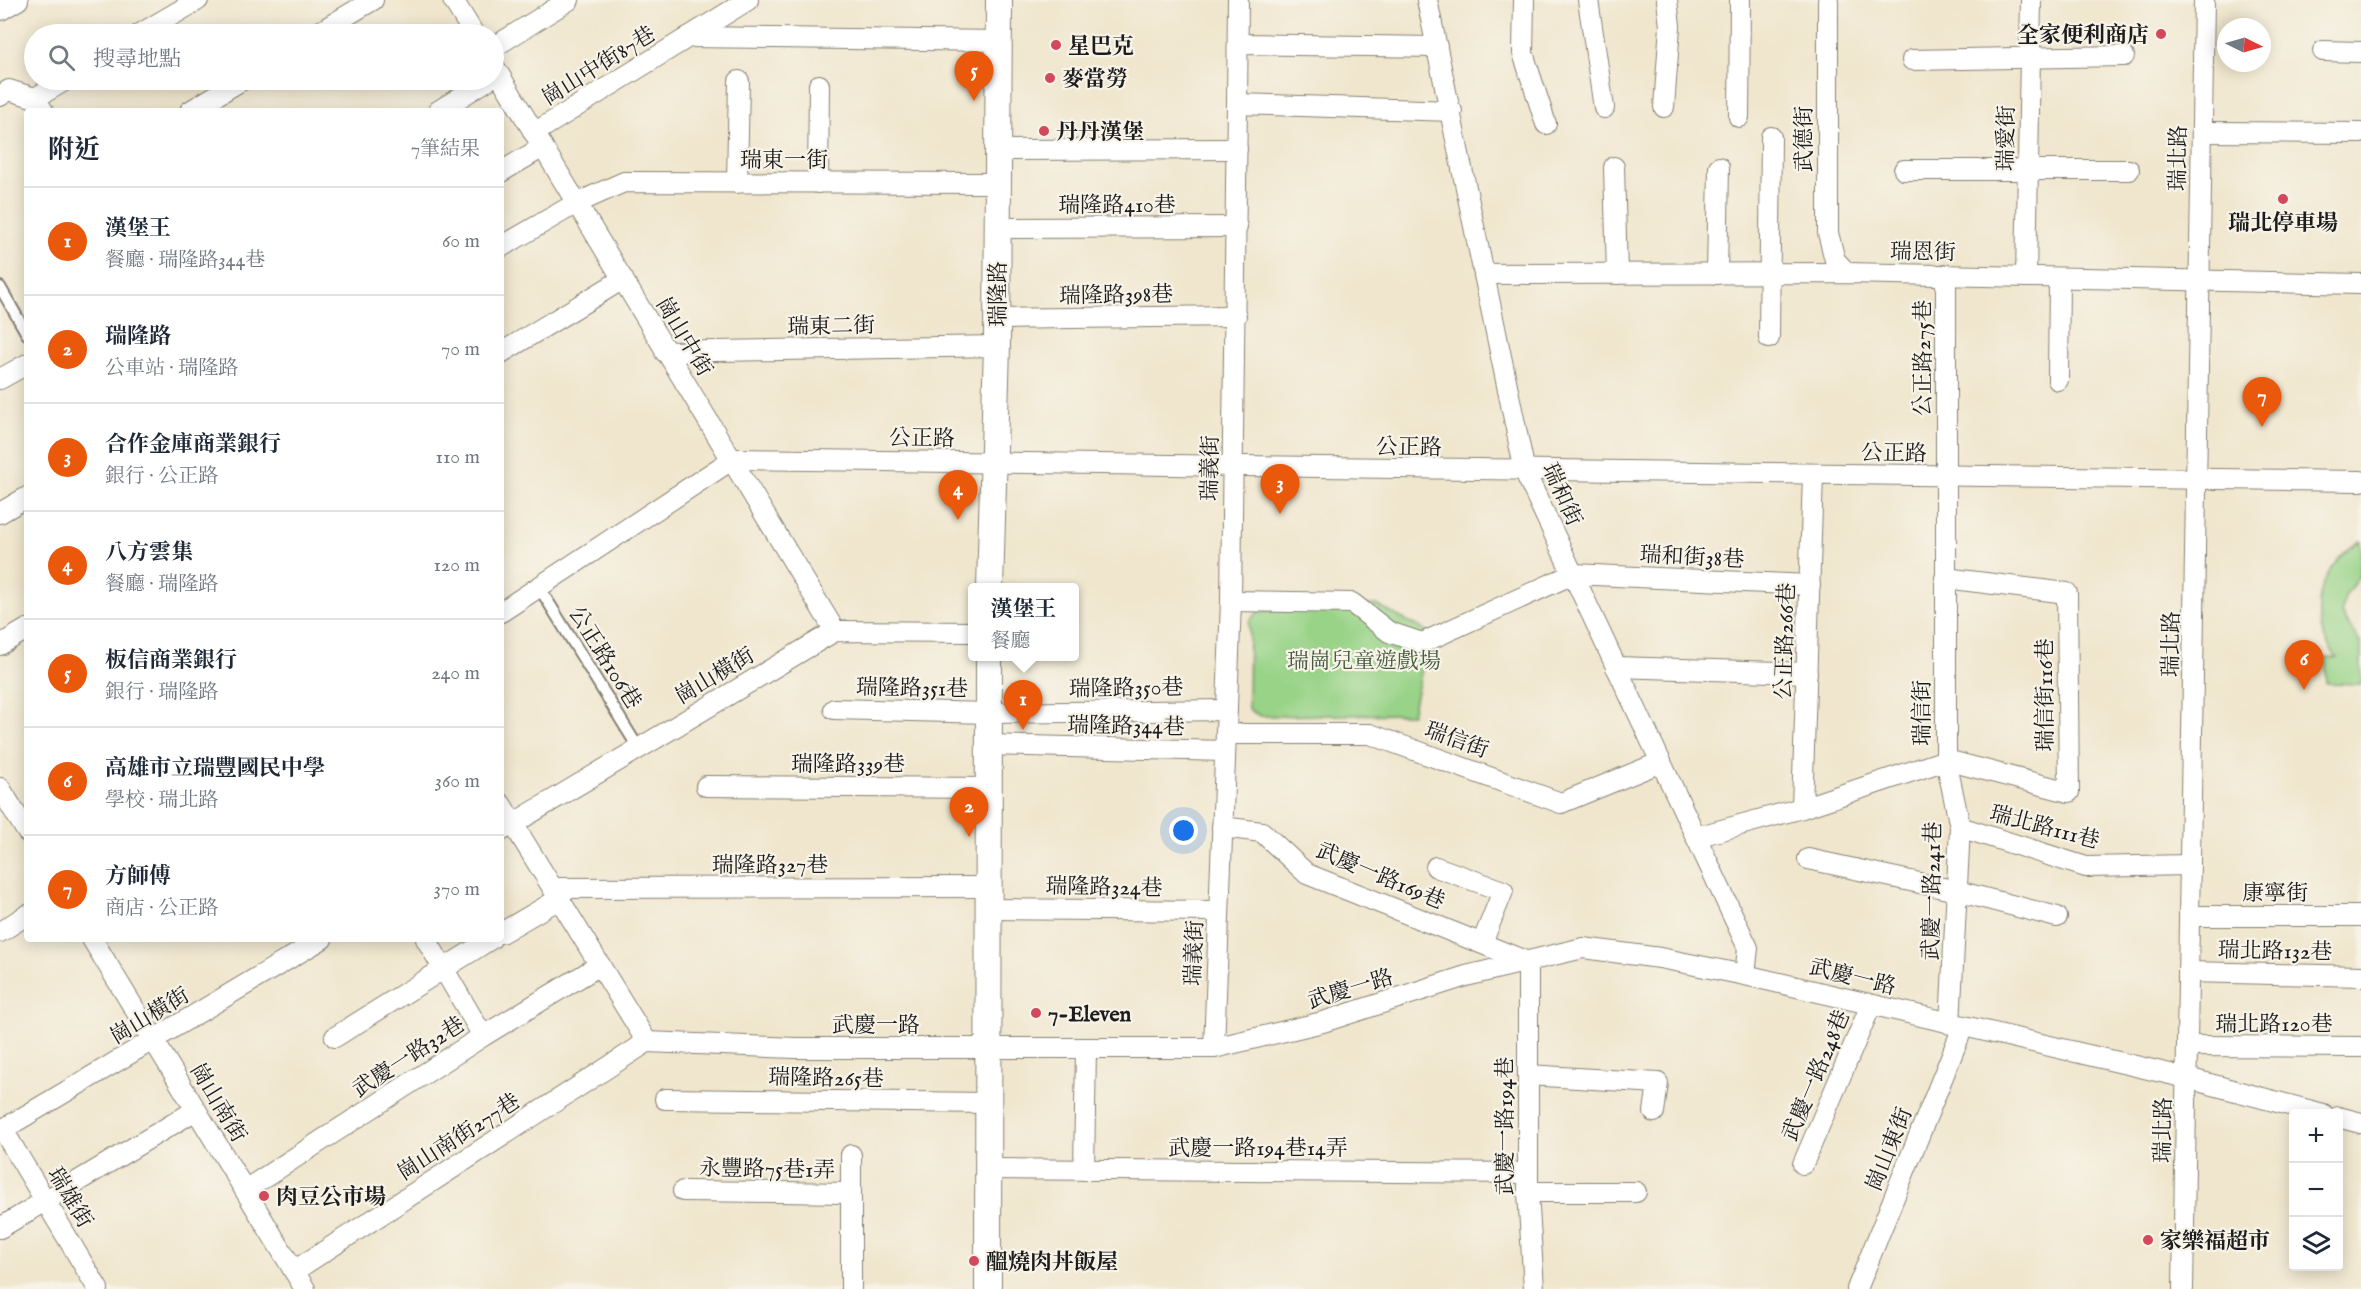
<!DOCTYPE html>
<html lang="zh-TW">
<head>
<meta charset="utf-8">
<style>
	body { margin:0; font-family:"IM FELL English","Noto Serif TC",serif; background:#f2f2f3; color:#1f2937 }
	.controls { position:absolute; right:18px; bottom:18px; display:grid; overflow:hidden; border-radius:6px; box-shadow:0 3px 15px #0003 }
	.controls button { width:54px; height:54px; display:grid; place-items:center; padding:0; border:0; border-bottom:2px solid #e0e1e3; background:#fff; color:#1f2937; font:30px sans-serif }
	.compass { position:absolute; left:2217px; top:18px; width:54px; height:54px; border-radius:50%; background:#fff; box-shadow:0 3px 15px #0003; rotate:95deg }
	.you { position:absolute; left:1184px; top:831px; width:21px; height:21px; margin:-15px; border:4px solid #fff; border-radius:50%; background:#1a73e8; box-shadow:0 0 0 9px #1a73e833 }
	.badge { display:grid; place-items:center; width:39px; height:39px; border-radius:50%; background:#ea580c; color:#fff; font-size:20px; font-weight:700 }
	.pin { position:absolute; translate:-50% -50px; filter:drop-shadow(0 2px 3px #0008) }
	.pin::after { content:''; position:absolute; top:32px; width:21px; height:18px; background:inherit; clip-path:polygon(0 0,100% 0,50% 100%) }
	.popup { position:absolute; left:968px; top:583px; width:111px; height:78px; box-sizing:border-box; display:grid; place-content:center; border-radius:6px; background:#fff; filter:drop-shadow(0 2px 4px #0005); font-size:20px; white-space:nowrap; color:#747a83 }
	.popup b { font-size:22px; color:#1f2937 }
	.popup::after { content:''; position:absolute; left:50%; top:100%; margin-left:-12px; border:12px solid transparent; border-top-color:#fff }
	.list { margin:0; padding:0; list-style:none }
	h2 { display:flex; justify-content:space-between; align-items:center; height:78px; margin:0; padding:0 24px; font-size:26px }
	h2 small { font-size:20px; font-weight:400; color:#747a83 }
	.list li { display:grid; grid-template-columns:39px 1fr auto; gap:18px; align-items:center; box-sizing:border-box; height:108px; padding:0 24px; border-top:2px solid #e0e1e3 }
	.list b { display:block; font-size:22px; white-space:nowrap }
	.list p { margin:0; font-size:20px; white-space:nowrap; color:#747a83 }
	.list em { font-size:20px; font-style:normal; color:#747a83 }
	.icon { flex:none; width:33px; height:33px; fill:none; stroke:currentColor; stroke-width:2; stroke-linecap:round; stroke-linejoin:round }
	.map { position:relative; flex:none; width:2361px; height:1289px; overflow:hidden }
	.search { position:absolute; background:#fff; box-shadow:0 3px 15px #0003; left:24px; top:24px; width:480px; height:66px; display:flex; align-items:center; gap:15px; box-sizing:border-box; padding:0 21px; border-radius:33px; color:#747a83; font-size:22px }
	.panel { position:absolute; background:#fff; box-shadow:0 3px 15px #0003; left:24px; top:108px; width:480px; height:834px; border-radius:6px }
	.map>svg:first-child { display:block }
	.green { fill:#98d387; stroke:#5a7852; stroke-width:1.5 }
	.lines { fill:none; stroke-linecap:round; stroke-linejoin:round }
	.service-casing { stroke:#868174; stroke-width:14 }
	.minor-casing { stroke:#868174; stroke-width:22 }
	.tertiary-casing { stroke:#868174; stroke-width:28 }
	.service { stroke:#fff; stroke-width:10 }
	.minor { stroke:#fff; stroke-width:20 }
	.tertiary { stroke:#fff; stroke-width:26 }
	.poi-dot { fill:#d1495b; stroke:#f7f3e8; stroke-width:2 }
	.labels { text-anchor:middle; stroke-width:4.5; stroke-linejoin:round; paint-order:stroke }
	.poi-label { font-size:22px; font-weight:bold; fill:#1c1c1c; stroke:#f7f3e8; text-anchor:start }
	.street-label { font-size:22px; fill:#1c1c1c; stroke:#f7f3e8 }
	.park-label { font-size:22px; fill:#475c41; stroke:#f7f3e8 }
</style>
</head>
<body>
<div class="map">
<svg width="2361" height="1289" viewBox="0 0 2361 1289">
	<rect width="100%" height="100%" fill="#f7f3e8"/>
	<filter id="ink" filterUnits="userSpaceOnUse"><feTurbulence type="fractalNoise" baseFrequency=".0167" numOctaves="2"/><feDisplacementMap in="SourceGraphic" scale="12" xChannelSelector="R" yChannelSelector="G"/><feConvolveMatrix kernelMatrix="1 2 1 2 8 2 1 2 1" color-interpolation-filters="sRGB"/></filter>
	<filter id="wash" filterUnits="userSpaceOnUse"><feTurbulence type="fractalNoise" baseFrequency=".008" numOctaves="4" result="noise"/><feDisplacementMap in="SourceGraphic" scale="24" xChannelSelector="R" yChannelSelector="G"/><feGaussianBlur stdDeviation="1.35" result="paint"/><feColorMatrix in="noise" values="0 0 0 0 0 0 0 0 0 0 0 0 0 0 0 0 0 1.4 0 .05"/><feComposite in="paint" operator="in"/></filter>
	<g filter="url(#wash)">
		<rect width="100%" height="100%" fill="#f0e6cd"/>
		<g class="green">
			<path d="M2361,541V573L2345,596L2341,614L2361,644V684L2326,683V658H2337C2304,620 2318,564 2361,541Z"/>
			<path d="M1376,605L1430,633L1412,714L1260,716L1248,709L1249,621L1259,611Z"/>
		</g>
	</g>
	<g filter="url(#ink)">
		<g class="lines">
			<g class="service-casing">
				<g id="service">
					<path d="M0,287L27,334"/>
					<path d="M539,587L639,749"/>
				</g>
			</g>
			<g class="minor-casing">
				<g id="minor">
					<path d="M453,0L474,34"/>
					<path d="M1427,0L1525,472L1748,948L1745,975"/>
					<path d="M1524,0L1523,53L1546,124"/>
					<path d="M1588,0L1604,108"/>
					<path d="M1828,0V233L1835,260L1847,273"/>
					<path d="M1,10L18,0"/>
					<path d="M140,34L198,0"/>
					<path d="M316,34L373,0"/>
					<path d="M688,37L999,41"/>
					<path d="M1238,44L1437,47"/>
					<path d="M494,47L569,0"/>
					<path d="M2323,51L2361,52"/>
					<path d="M1912,60L2124,56"/>
					<path d="M494,66L835,631"/>
					<path d="M0,96L9,90L35,98L43,111"/>
					<path d="M35,98L66,80"/>
					<path d="M1237,104L1238,0"/>
					<path d="M1664,107L1670,26L1667,0"/>
					<path d="M190,111L242,80"/>
					<path d="M438,111L488,80"/>
					<path d="M1739,117L1740,0"/>
					<path d="M2202,132L2361,133"/>
					<path d="M534,133L748,0"/>
					<path d="M998,150L1237,149"/>
					<path d="M1614,167L1617,274"/>
					<path d="M1904,170H2129"/>
					<path d="M501,172L543,147"/>
					<path d="M737,183L739,81"/>
					<path d="M818,183L819,85"/>
					<path d="M998,228L1237,227"/>
					<path d="M501,247L575,204L624,182L998,183"/>
					<path d="M1484,274L1847,273L2361,284"/>
					<path d="M1717,274L1719,167"/>
					<path d="M1946,275V760L1960,827L1950,1024"/>
					<path d="M2026,277L2031,0"/>
					<path d="M996,319L1236,316"/>
					<path d="M1769,338L1771,137"/>
					<path d="M665,352L997,346"/>
					<path d="M501,353L623,279"/>
					<path d="M0,379L27,364"/>
					<path d="M2058,380L2059,278"/>
					<path d="M0,513L27,497"/>
					<path d="M1945,578L2067,593L2069,792L1946,760"/>
					<path d="M1231,601L1352,603L1389,632L1422,643L1573,574L1810,585"/>
					<path d="M501,612L733,459L2361,481"/>
					<path d="M0,645L27,629"/>
					<path d="M1616,667L1807,673"/>
					<path d="M834,709L989,713L1227,710"/>
					<path d="M1226,734H1370L1561,803L1661,762"/>
					<path d="M989,745L1225,751"/>
					<path d="M706,786L989,788"/>
					<path d="M0,788L27,832"/>
					<path d="M501,804L647,1042L795,1048H1214L1323,1022L1466,976L1583,948L1660,958L1745,975L2187,1078L2323,1114"/>
					<path d="M1802,808L1813,475"/>
					<path d="M1222,827L1262,832L1307,874L1528,962V1192L1534,1289"/>
					<path d="M1960,827L2086,867L2190,865"/>
					<path d="M501,831L835,631L972,632"/>
					<path d="M1696,837L1802,808L1946,760"/>
					<path d="M1808,859L1957,891L2057,917"/>
					<path d="M1436,867L1503,891L1482,943"/>
					<path d="M553,888L988,887"/>
					<path d="M988,909L1219,911"/>
					<path d="M2189,916H2361"/>
					<path d="M0,932L27,915"/>
					<path d="M501,933L559,899"/>
					<path d="M92,939L305,1289"/>
					<path d="M426,939L483,1036"/>
					<path d="M2188,972L2361,976"/>
					<path d="M335,1037L491,939"/>
					<path d="M2187,1046L2361,1047"/>
					<path d="M1214,1048L1231,601L1237,104L1452,111"/>
					<path d="M1528,1075L1658,1083L1654,1112"/>
					<path d="M665,1099L987,1103"/>
					<path d="M2338,1117L2361,1123"/>
					<path d="M3,1130L98,1289"/>
					<path d="M0,1131L322,939"/>
					<path d="M1803,1164L1871,1005"/>
					<path d="M987,1169L1528,1173"/>
					<path d="M1084,1170L1086,1049"/>
					<path d="M245,1190L483,1036L600,965"/>
					<path d="M683,1191L851,1193"/>
					<path d="M1528,1192H1636"/>
					<path d="M0,1228L196,1110"/>
					<path d="M294,1271L647,1042"/>
					<path d="M851,1289V1155"/>
					<path d="M1857,1289L1963,1027"/>
					<path d="M2183,1289L2204,0"/>
				</g>
			</g>
			<g class="tertiary-casing">
				<g id="tertiary">
					<path d="M990,588L997,346L999,0"/>
					<path d="M988,1289L989,656"/>
				</g>
			</g>
			<use href="#service" class="service"/>
			<use href="#minor" class="minor"/>
			<use href="#tertiary" class="tertiary"/>
		</g>
	</g>
	<g class="poi-dot">
		<circle cx="2161" cy="34" r="6"/>
		<circle cx="1056" cy="45" r="6"/>
		<circle cx="1050" cy="78" r="6"/>
		<circle cx="1044" cy="131" r="6"/>
		<circle cx="2283" cy="199" r="6"/>
		<circle cx="1036" cy="1013" r="6"/>
		<circle cx="264" cy="1196" r="6"/>
		<circle cx="2148" cy="1240" r="6"/>
		<circle cx="974" cy="1261" r="6"/>
	</g>
	<g class="labels">
		<g class="poi-label">
			<text x="2149" y="42" text-anchor="end">全家便利商店</text>
			<text x="1068" y="53">星巴克</text>
			<text x="1062" y="86">麥當勞</text>
			<text x="1056" y="139">丹丹漢堡</text>
			<text x="2283" y="230" text-anchor="middle">瑞北停車場</text>
			<text x="1048" y="1021">7-Eleven</text>
			<text x="276" y="1204">肉豆公市場</text>
			<text x="2160" y="1248">家樂福超市</text>
			<text x="986" y="1269">醞燒肉丼飯屋</text>
		</g>
		<g class="street-label">
			<text transform="translate(598 65) rotate(-32)" y="8">崗山中街87巷</text>
			<text transform="translate(2005 138) rotate(-89)" y="8">瑞愛街</text>
			<text transform="translate(1803 139) rotate(-90)" y="8">武德街</text>
			<text transform="translate(2177 158) rotate(-89)" y="8">瑞北路</text>
			<text x="784" y="167">瑞東一街</text>
			<text x="1117" y="212">瑞隆路410巷</text>
			<text transform="translate(1923 251) rotate(1)" y="8">瑞恩街</text>
			<text transform="translate(997 294) rotate(-90)" y="8">瑞隆路</text>
			<text transform="translate(1116 294) rotate(-1)" y="8">瑞隆路398巷</text>
			<text transform="translate(831 325) rotate(-1)" y="8">瑞東二街</text>
			<text transform="translate(685 336) rotate(59)" y="8">崗山中街</text>
			<text transform="translate(1922 358) rotate(-90)" y="8">公正路275巷</text>
			<text transform="translate(922 437) rotate(1)" y="8">公正路</text>
			<text transform="translate(1409 446) rotate(1)" y="8">公正路</text>
			<text transform="translate(1894 452) rotate(1)" y="8">公正路</text>
			<text transform="translate(1209 468) rotate(-89)" y="8">瑞義街</text>
			<text transform="translate(1563 494) rotate(66)" y="8">瑞和街</text>
			<text transform="translate(1692 556) rotate(3)" y="8">瑞和街38巷</text>
			<text transform="translate(1784 641) rotate(-88)" y="8">公正路266巷</text>
			<text transform="translate(2170 644) rotate(-89)" y="8">瑞北路</text>
			<text transform="translate(606 657) rotate(58)" y="8">公正路106巷</text>
			<text transform="translate(714 675) rotate(-31)" y="8">崗山橫街</text>
			<text transform="translate(912 687) rotate(1)" y="8">瑞隆路351巷</text>
			<text transform="translate(1126 687) rotate(-1)" y="8">瑞隆路350巷</text>
			<text transform="translate(2044 695) rotate(-90)" y="8">瑞信街116巷</text>
			<text transform="translate(1921 713) rotate(-90)" y="8">瑞信街</text>
			<text transform="translate(1126 725) rotate(1)" y="8">瑞隆路344巷</text>
			<text transform="translate(1457 739) rotate(20)" y="8">瑞信街</text>
			<text x="848" y="771">瑞隆路339巷</text>
			<text transform="translate(2045 826) rotate(15)" y="8">瑞北路111巷</text>
			<text x="770" y="872">瑞隆路327巷</text>
			<text transform="translate(1381 875) rotate(23)" y="8">武慶一路169巷</text>
			<text transform="translate(1104 886) rotate(1)" y="8">瑞隆路324巷</text>
			<text transform="translate(1931 891) rotate(-89)" y="8">武慶一路241巷</text>
			<text x="2275" y="900">康寧街</text>
			<text transform="translate(2275 950) rotate(1)" y="8">瑞北路132巷</text>
			<text transform="translate(1193 953) rotate(-88)" y="8">瑞義街</text>
			<text transform="translate(1853 976) rotate(14)" y="8">武慶一路</text>
			<text transform="translate(1350 988) rotate(-17)" y="8">武慶一路</text>
			<text transform="translate(149 1015) rotate(-31)" y="8">崗山橫街</text>
			<text x="2274" y="1031">瑞北路120巷</text>
			<text x="876" y="1032">武慶一路</text>
			<text transform="translate(408 1056) rotate(-33)" y="8">武慶一路32巷</text>
			<text transform="translate(1815 1075) rotate(-67)" y="8">武慶一路248巷</text>
			<text transform="translate(826 1077) rotate(1)" y="8">瑞隆路265巷</text>
			<text transform="translate(219 1102) rotate(59)" y="8">崗山南街</text>
			<text transform="translate(1504 1126) rotate(-90)" y="8">武慶一路194巷</text>
			<text transform="translate(2162 1130) rotate(-89)" y="8">瑞北路</text>
			<text transform="translate(458 1136) rotate(-33)" y="8">崗山南街277巷</text>
			<text x="1258" y="1155">武慶一路194巷14弄</text>
			<text transform="translate(1888 1149) rotate(-68)" y="8">崗山東街</text>
			<text transform="translate(767 1168) rotate(1)" y="8">永豐路75巷1弄</text>
			<text transform="translate(71 1197) rotate(59)" y="8">瑞雄街</text>
		</g>
		<g class="park-label">
			<text x="1364" y="668">瑞崗兒童遊戲場</text>
		</g>
	</g>
</svg>
<div class="controls">
<button>+</button>
<button>−</button>
<button><svg class="icon" aria-label="layers" viewBox="0 0 24 24"><path d="M12 4l9 5-9 5-9-5zM3 14l9 5 9-5"/></svg></button>
</div>
<svg class="compass" viewBox="-18 -18 36 36"><path d="M0-13l5 13h-10z" fill="#e53935"/><path d="M0 13l5-13h-10z" fill="#747a83"/></svg>
<div class="you"></div>
<div class="pin badge" style="left:1023px;top:730px">1</div>
<div class="popup"><b>漢堡王</b>餐廳</div>
<div class="pin badge" style="left:969px;top:837px">2</div>
<div class="pin badge" style="left:1280px;top:514px">3</div>
<div class="pin badge" style="left:958px;top:520px">4</div>
<div class="pin badge" style="left:974px;top:101px">5</div>
<div class="pin badge" style="left:2304px;top:690px">6</div>
<div class="pin badge" style="left:2262px;top:427px">7</div>
<div class="search"><svg class="icon" aria-label="search" viewBox="0 0 24 24"><circle cx="10" cy="10" r="6"/><path d="M15 15l6 6"/></svg>搜尋地點</div>
<section class="panel">
<h2>附近<small>7筆結果</small></h2>
<ul class="list">
<li><span class="badge">1</span><div><b>漢堡王</b><p>餐廳 · 瑞隆路344巷</p></div><em>60 m</em></li>
<li><span class="badge">2</span><div><b>瑞隆路</b><p>公車站 · 瑞隆路</p></div><em>70 m</em></li>
<li><span class="badge">3</span><div><b>合作金庫商業銀行</b><p>銀行 · 公正路</p></div><em>110 m</em></li>
<li><span class="badge">4</span><div><b>八方雲集</b><p>餐廳 · 瑞隆路</p></div><em>120 m</em></li>
<li><span class="badge">5</span><div><b>板信商業銀行</b><p>銀行 · 瑞隆路</p></div><em>240 m</em></li>
<li><span class="badge">6</span><div><b>高雄市立瑞豐國民中學</b><p>學校 · 瑞北路</p></div><em>360 m</em></li>
<li><span class="badge">7</span><div><b>方師傅</b><p>商店 · 公正路</p></div><em>370 m</em></li>
</ul>
</section>
</div>
</body>
</html>
